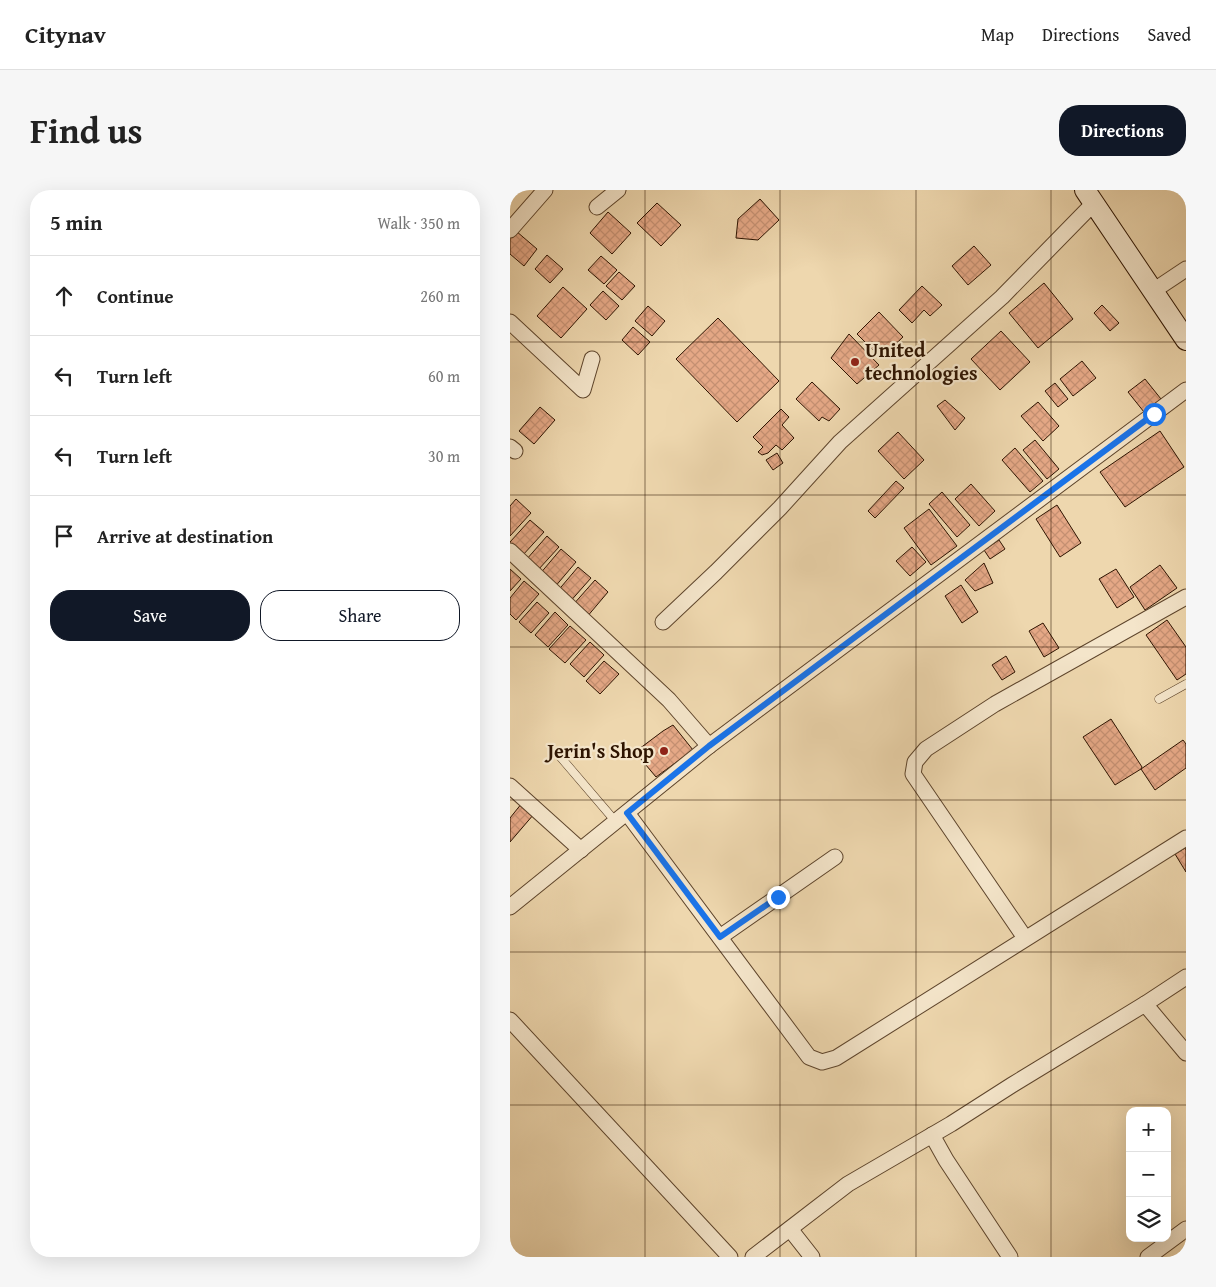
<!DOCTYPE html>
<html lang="en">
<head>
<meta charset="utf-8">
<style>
	body { margin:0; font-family:"Gentium Book Plus",serif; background:#f6f6f6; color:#222 }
	.controls { position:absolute; right:15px; bottom:15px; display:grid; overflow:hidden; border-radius:10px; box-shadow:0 5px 20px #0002 }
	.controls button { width:45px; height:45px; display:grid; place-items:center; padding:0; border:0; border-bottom:1px solid #e0e0e0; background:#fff; color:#222; font:25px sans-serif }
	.stop { position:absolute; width:15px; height:15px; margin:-11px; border:4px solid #1a73e8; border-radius:50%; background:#fff }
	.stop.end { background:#1a73e8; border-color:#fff; box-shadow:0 1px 5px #0008 }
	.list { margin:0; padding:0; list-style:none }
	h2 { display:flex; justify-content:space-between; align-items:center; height:65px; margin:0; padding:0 20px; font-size:21px }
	h2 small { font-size:16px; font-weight:400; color:#767676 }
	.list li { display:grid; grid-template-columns:32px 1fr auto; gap:15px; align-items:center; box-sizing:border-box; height:80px; padding:0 20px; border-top:1px solid #e0e0e0 }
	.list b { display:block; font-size:19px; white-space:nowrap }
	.list em { font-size:16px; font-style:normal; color:#767676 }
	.actions { display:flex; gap:10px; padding:15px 20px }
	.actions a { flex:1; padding:11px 0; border:1px solid #111827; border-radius:20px; text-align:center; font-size:18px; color:#111827 }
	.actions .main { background:#111827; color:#fff }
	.icon { flex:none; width:28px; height:28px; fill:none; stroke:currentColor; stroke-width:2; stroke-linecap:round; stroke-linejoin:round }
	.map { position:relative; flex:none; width:676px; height:1067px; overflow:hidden; border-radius:20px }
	header { display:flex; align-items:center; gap:30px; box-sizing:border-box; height:70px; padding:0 25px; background:#fff; border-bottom:1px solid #e0e0e0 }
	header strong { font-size:24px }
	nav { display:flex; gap:28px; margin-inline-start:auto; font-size:18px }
	.intro { display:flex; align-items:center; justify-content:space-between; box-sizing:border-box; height:120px; padding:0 30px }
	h1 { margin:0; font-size:35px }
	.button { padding:12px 22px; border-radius:20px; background:#111827; color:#fff; font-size:18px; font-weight:700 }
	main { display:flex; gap:30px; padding:0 30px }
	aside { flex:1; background:#fff; border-radius:20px; box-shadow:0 5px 20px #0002 }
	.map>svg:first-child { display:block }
	.building { fill:url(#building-cross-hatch); stroke:#2e1401 }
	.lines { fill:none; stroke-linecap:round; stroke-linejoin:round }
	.lane-casing { stroke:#5e452c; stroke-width:9 }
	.street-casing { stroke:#5e452c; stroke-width:17 }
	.secondary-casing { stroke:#2e1401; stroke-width:22 }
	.lane { stroke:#f4e5ca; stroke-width:8 }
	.street { stroke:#f4e5ca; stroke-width:15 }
	.secondary { stroke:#f4e5ca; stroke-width:20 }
	.route { stroke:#1a73e8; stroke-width:6 }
	.grid { fill:none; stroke:#2e1401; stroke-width:1; stroke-opacity:0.55 }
	.poi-dot { fill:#8f2418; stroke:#f4e5ca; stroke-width:2 }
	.labels { text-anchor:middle; stroke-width:4.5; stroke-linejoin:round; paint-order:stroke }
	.poi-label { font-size:20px; font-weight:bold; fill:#2e1401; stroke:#f4e5ca; text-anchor:start }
</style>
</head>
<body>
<header>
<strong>Citynav</strong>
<nav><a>Map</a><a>Directions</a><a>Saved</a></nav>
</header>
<div class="intro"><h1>Find us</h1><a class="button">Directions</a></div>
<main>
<aside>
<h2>5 min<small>Walk · 350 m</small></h2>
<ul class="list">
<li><svg class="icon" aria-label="ahead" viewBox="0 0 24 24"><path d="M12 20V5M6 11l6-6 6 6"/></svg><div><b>Continue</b></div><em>260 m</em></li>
<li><svg class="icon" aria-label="left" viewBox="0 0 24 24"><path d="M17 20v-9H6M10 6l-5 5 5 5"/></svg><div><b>Turn left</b></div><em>60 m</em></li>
<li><svg class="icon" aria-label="left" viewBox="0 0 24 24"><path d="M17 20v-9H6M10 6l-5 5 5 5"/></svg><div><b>Turn left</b></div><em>30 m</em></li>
<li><svg class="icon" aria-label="arrive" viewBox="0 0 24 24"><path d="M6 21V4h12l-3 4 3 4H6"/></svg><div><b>Arrive at destination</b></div></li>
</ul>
<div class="actions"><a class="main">Save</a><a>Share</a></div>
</aside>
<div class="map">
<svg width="676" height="1067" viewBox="0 0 676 1067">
	<defs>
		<pattern id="building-cross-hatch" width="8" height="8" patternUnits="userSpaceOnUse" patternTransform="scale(1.25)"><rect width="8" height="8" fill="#e5a886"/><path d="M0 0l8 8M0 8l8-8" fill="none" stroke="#c59072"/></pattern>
	</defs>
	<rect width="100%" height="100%" fill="#eed7ae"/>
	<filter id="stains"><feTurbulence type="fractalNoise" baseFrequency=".004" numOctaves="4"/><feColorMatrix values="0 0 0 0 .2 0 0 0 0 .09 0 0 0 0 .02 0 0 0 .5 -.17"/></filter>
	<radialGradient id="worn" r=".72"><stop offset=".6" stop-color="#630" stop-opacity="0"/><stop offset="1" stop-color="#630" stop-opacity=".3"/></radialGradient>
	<g class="building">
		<path d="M250,9L269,30L248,50L226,48L228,29Z"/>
		<path d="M147,13L171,35L151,56L127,33Z"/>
		<path d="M98,22L121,43L102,64L80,43Z"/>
		<path d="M6,41L27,59L14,76L0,64V48Z"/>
		<path d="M464,56L481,75L458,95L442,76Z"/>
		<path d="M37,65L53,79L40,93L25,79Z"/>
		<path d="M91,66L107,80L94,94L78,80Z"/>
		<path d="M109,82L125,96L112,110L96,96Z"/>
		<path d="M534,93L563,129L528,158L499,123Z"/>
		<path d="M412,96L432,115L420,126L414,120L402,133L389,120Z"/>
		<path d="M53,97L77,119L51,148L27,126Z"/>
		<path d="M93,101L109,116L96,130L80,115Z"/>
		<path d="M592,115L609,133L600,141L584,123Z"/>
		<path d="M138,116L155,131L142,146L125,131Z"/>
		<path d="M369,122L393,147L371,168L347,144Z"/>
		<path d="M208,128L269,191L227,232L166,169Z"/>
		<path d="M123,137L140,152L128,165L112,150Z"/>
		<path d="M491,141L520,172L490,200L461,169Z"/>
		<path d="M339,144L369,175L347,194L321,168Z"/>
		<path d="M572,171L586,188L563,206L550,189Z"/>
		<path d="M635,189L651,209L634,222L618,202Z"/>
		<path d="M302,192L330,219L319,231L312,227L309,231L286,209Z"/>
		<path d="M545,193L558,209L548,217L535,201Z"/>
		<path d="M435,210L455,228L445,240L427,216Z"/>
		<path d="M528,212L549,236L533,251L511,226Z"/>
		<path d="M30,217L45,230L24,254L9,241Z"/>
		<path d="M271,219L279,227L272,235L284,248L272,260L266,255L258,263L252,265L248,262L253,257L243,247Z"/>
		<path d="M650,241L674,277L615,317L590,282Z"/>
		<path d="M388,242L414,270L394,289L368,261Z"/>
		<path d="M525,250L549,279L537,289L513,260Z"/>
		<path d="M505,258L533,291L520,302L492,270Z"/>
		<path d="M267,263L273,273L263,280L256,270Z"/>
		<path d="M386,291L394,298L365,328L358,321Z"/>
		<path d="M461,294L485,321L469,336L445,309Z"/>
		<path d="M432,302L460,335L447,347L419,314Z"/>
		<path d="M6,309L21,323L0,346V316Z"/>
		<path d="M547,315L571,353L550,367L526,329Z"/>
		<path d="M419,319L447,356L421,375L394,338Z"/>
		<path d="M20,330L34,342L12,366L0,355V352Z"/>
		<path d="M37,346L49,357L28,380L16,370Z"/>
		<path d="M489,350L495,359L480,369L474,360Z"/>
		<path d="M402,357L416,372L400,386L386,371Z"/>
		<path d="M51,359L66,372L44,398L29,385Z"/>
		<path d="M474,373L483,393L465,401L455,390Z"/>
		<path d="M650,375L667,398L635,420L620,397Z"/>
		<path d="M68,377L81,388L58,414L46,403Z"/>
		<path d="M0,379L11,389L0,401Z"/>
		<path d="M606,379L624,407L607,418L589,389Z"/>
		<path d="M85,390L98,402L76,428L62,416Z"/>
		<path d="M14,391L29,404L6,430L0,424V408Z"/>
		<path d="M451,395L468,422L452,433L435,406Z"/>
		<path d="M27,412L39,423L21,443L9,432Z"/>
		<path d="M45,422L58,435L38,457L25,445Z"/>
		<path d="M657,430L676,457V484L667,490L636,445Z"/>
		<path d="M533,433L549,458L534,467L519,441Z"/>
		<path d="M60,436L76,450L55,473L39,459Z"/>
		<path d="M80,452L94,465L74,487L60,474Z"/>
		<path d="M496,466L505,482L492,490L482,475Z"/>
		<path d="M94,471L109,484L90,504L76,491Z"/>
		<path d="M601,529L632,577L631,579L605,595L573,547Z"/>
		<path d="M163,535L183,560L146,587L125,562L153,541Z"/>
		<path d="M673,550L676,554V578L645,600L631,579Z"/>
		<path d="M12,613L24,624L0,652V628Z"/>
		<path d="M675,658L676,660V682L665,664Z"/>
	</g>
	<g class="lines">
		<g class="lane-casing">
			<g id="lane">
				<path d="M649,509L676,494"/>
				<path d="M47,563L106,632"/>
			</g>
		</g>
		<g class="street-casing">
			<g id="street">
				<path d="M87,17L108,0"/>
				<path d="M0,40L35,0"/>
				<path d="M643,101L676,79"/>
				<path d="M0,132L73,200L82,169"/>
				<path d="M0,257L5,261"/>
				<path d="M0,361L159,510L199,556"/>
				<path d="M153,432L206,382L270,318L330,252L492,107L583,14"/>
				<path d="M0,596L71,660"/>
				<path d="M117,623L299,867L312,872L326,868L676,648"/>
				<path d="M0,717L199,556L676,200"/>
				<path d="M210,747L325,667"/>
				<path d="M515,748L403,584L405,572L416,559L485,514L676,407"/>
				<path d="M635,814L676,787"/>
				<path d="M0,830L220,1067"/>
				<path d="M422,945L436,970L500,1067"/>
				<path d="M280,1039L302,1067"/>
				<path d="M243,1067L338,994L441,934L502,895L635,814L676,863"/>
				<path d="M638,1067L676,1039"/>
			</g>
		</g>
		<g class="secondary-casing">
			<path id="secondary" d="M575,0L676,150"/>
		</g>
		<use href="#lane" class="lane"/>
		<use href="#street" class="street"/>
		<use href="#secondary" class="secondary"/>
	</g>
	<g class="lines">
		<path class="route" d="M268,707L210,747L117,623L199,556L644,224"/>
	</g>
	<path class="grid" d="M135,0V1067M270,0V1067M406,0V1067M541,0V1067M0,152H676M0,305H676M0,457H676M0,610H676M0,762H676M0,915H676"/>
	<g class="poi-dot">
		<circle cx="345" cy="172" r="5"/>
		<circle cx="154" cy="561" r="5"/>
	</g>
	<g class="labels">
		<g class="poi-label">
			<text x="355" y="167">United<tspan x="355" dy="23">technologies</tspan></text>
			<text x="144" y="568" text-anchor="end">Jerin's Shop</text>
		</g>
	</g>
	<rect width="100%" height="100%" filter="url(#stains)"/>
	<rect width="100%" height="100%" fill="url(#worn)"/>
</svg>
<div class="controls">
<button>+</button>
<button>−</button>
<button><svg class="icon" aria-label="layers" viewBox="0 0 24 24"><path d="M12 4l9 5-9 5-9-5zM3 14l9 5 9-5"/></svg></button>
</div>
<div class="stop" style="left:644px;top:224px"></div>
<div class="stop end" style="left:268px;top:707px"></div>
</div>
</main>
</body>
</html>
